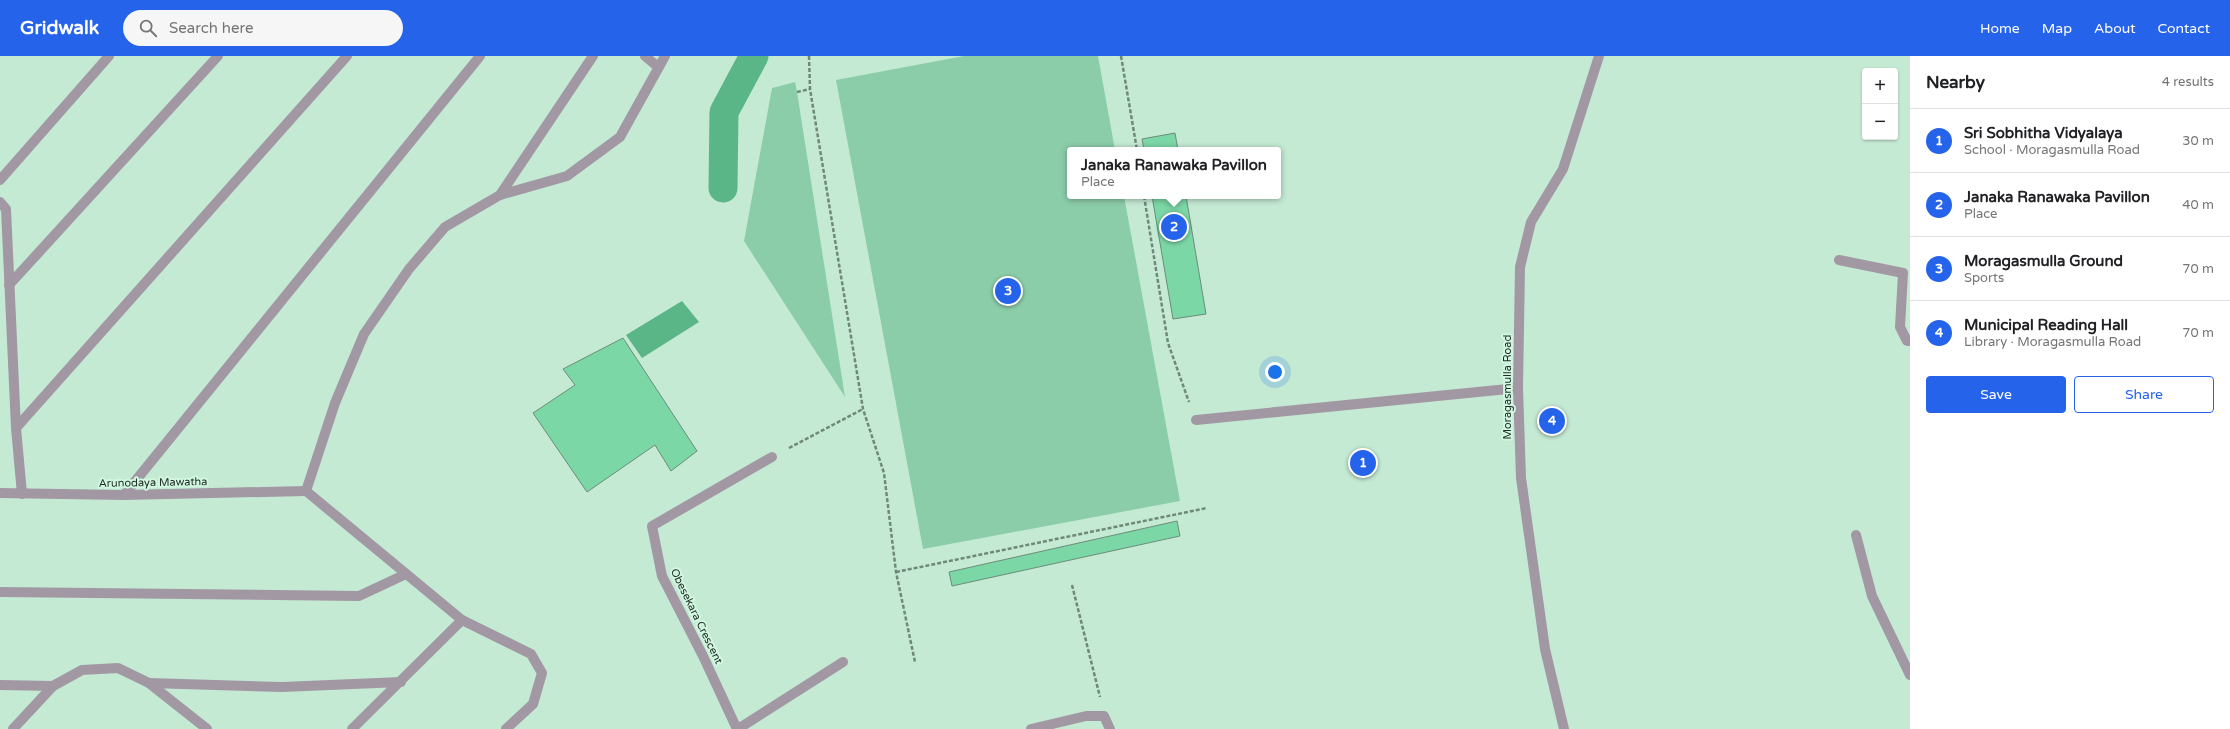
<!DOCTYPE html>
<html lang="en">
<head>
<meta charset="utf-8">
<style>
	body { margin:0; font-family:"Varela Round",sans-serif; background:#f6f6f6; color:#202124 }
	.controls { position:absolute; right:12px; top:12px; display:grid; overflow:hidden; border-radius:4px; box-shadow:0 1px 3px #0004 }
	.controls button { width:36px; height:36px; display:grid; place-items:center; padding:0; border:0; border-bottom:1px solid #e0e0e0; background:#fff; color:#202124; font:20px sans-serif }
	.you { position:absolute; left:1275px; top:316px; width:14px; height:14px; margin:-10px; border:3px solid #fff; border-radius:50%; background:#1a73e8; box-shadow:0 0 0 6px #1a73e833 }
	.badge { display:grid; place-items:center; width:26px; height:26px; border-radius:50%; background:#2563eb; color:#fff; font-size:13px; font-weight:700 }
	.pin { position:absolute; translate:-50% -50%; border:2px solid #fff; box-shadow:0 1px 4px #0006 }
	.popup { position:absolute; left:1067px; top:91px; width:214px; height:52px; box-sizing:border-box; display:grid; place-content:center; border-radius:4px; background:#fff; filter:drop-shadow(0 1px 3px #0005); font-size:13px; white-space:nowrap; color:#757577 }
	.popup b { font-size:15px; color:#202124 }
	.popup::after { content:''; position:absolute; left:50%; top:100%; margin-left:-8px; border:8px solid transparent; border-top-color:#fff }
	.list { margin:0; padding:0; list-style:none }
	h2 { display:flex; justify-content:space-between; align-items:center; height:52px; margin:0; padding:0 16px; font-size:17px }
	h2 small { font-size:13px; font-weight:400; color:#757577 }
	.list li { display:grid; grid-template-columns:26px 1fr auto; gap:12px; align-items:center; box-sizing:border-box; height:64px; padding:0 16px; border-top:1px solid #e0e0e0 }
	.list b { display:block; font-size:15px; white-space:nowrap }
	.list p { margin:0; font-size:13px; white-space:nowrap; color:#757577 }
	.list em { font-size:13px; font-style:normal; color:#757577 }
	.actions { display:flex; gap:8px; padding:12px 16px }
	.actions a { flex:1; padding:9px 0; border:1px solid #2563eb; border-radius:4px; text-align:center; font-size:14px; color:#2563eb }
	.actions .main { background:#2563eb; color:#fff }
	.icon { flex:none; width:22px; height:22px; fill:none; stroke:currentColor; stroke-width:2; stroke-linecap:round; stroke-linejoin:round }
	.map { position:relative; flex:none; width:1910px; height:673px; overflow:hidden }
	header { display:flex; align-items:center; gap:24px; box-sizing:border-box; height:56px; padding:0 20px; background:#2563eb; color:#fff }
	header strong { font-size:19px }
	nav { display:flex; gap:22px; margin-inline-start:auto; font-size:14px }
	.search { width:280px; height:36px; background:#f6f6f6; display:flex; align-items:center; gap:10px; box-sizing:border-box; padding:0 14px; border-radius:22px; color:#757577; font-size:15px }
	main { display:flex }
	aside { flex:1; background:#fff }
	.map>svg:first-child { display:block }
	.green { fill:#8ccda9 }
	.water { fill:#5ab587 }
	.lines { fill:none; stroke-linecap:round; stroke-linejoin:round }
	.canal { stroke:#5ab587; stroke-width:29 }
	.building { fill:#7cd7a7; stroke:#6b8d79 }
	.path { stroke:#6f8879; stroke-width:2.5; stroke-dasharray:4 2; stroke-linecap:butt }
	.service { stroke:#a298a4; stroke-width:10 }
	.minor { stroke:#a298a4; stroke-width:10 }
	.labels { text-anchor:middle; stroke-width:4; stroke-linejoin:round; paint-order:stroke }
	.street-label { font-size:11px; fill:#1f2d25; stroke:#d2f7e1 }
</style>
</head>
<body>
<header>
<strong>Gridwalk</strong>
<div class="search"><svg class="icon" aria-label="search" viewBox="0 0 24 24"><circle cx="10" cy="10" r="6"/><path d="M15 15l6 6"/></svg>Search here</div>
<nav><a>Home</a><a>Map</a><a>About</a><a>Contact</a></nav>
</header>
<main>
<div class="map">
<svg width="1910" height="673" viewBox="0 0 1910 673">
	<rect width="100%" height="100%" fill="#c5ead4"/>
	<g class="green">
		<path d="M964,0H1098L1115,94H1070V140H1124L1180,445L923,493L836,24Z"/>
		<path d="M795,26L797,36L845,341L744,185L772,32Z"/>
	</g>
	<path class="water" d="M682,245L699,266L642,302L626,279Z"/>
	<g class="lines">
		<path class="canal" d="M723,132L724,56L754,0"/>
	</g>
	<g class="building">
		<path d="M1175,77L1178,94H1144L1142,83Z"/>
		<path d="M1152,140H1186L1206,258L1173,263Z"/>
		<path d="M623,282L697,395L671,415L655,389L587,436L533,357L575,329L563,313Z"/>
		<path d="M1177,465L1180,480L952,530L949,516Z"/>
	</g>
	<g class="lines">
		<g class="path">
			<path d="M809,0L810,33L863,353L884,417L896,516L915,606"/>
			<path d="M1121,0L1137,94"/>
			<path d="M797,36L810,33"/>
			<path d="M1144,140L1168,287L1189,346"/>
			<path d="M789,392L863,353"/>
			<path d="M896,516L1207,452"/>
			<path d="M1072,529L1100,641"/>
		</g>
		<path class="service" d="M738,673L843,606"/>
		<g class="minor">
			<path d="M645,0L658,11"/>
			<path d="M0,124L109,0"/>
			<path d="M500,139L593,0"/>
			<path d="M0,146L6,153L16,372L22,438"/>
			<path d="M1839,204L1903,217L1900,271L1907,285H1910"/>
			<path d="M9,229L218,0"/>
			<path d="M1196,364L1518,332"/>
			<path d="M16,372L347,0"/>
			<path d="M306,435L335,347L364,278L409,213L445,171L500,139L567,120L620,81L665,0"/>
			<path d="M306,435L462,564L531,598L542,617L533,648L506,673"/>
			<path d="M0,437L124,439L306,435"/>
			<path d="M124,439L480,0"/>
			<path d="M1856,479L1872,540L1910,619"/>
			<path d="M0,536L359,540L406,518"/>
			<path d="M149,627L282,631L401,626"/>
			<path d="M0,629L53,630"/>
			<path d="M13,673L53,630L82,614L118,612L149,627L207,673"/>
			<path d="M352,673L462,564"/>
			<path d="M737,673L703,600L662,520L652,470L772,401"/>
			<path d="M1031,673L1086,660H1104L1110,673"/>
			<path d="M1564,673L1545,593L1521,422L1518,332L1520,211L1531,166L1563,113L1599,0"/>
		</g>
	</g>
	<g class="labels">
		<g class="street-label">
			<text transform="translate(1507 331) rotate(-90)" y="4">Moragasmulla Road</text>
			<text transform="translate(153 426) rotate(-1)" y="4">Arunodaya Mawatha</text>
			<text transform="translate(697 560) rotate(64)" y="4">Obesekara Crescent</text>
		</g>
	</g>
</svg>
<div class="controls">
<button>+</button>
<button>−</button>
</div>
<div class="you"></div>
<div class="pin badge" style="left:1363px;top:407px">1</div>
<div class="pin badge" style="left:1174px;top:171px">2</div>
<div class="popup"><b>Janaka Ranawaka Pavillon</b>Place</div>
<div class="pin badge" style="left:1008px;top:235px">3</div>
<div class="pin badge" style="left:1552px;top:365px">4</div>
</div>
<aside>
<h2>Nearby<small>4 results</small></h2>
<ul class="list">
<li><span class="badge">1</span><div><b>Sri Sobhitha Vidyalaya</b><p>School · Moragasmulla Road</p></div><em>30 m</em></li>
<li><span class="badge">2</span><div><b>Janaka Ranawaka Pavillon</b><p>Place</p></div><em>40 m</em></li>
<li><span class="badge">3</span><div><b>Moragasmulla Ground</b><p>Sports</p></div><em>70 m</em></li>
<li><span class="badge">4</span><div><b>Municipal Reading Hall</b><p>Library · Moragasmulla Road</p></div><em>70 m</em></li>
</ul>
<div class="actions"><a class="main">Save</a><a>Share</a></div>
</aside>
</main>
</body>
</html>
